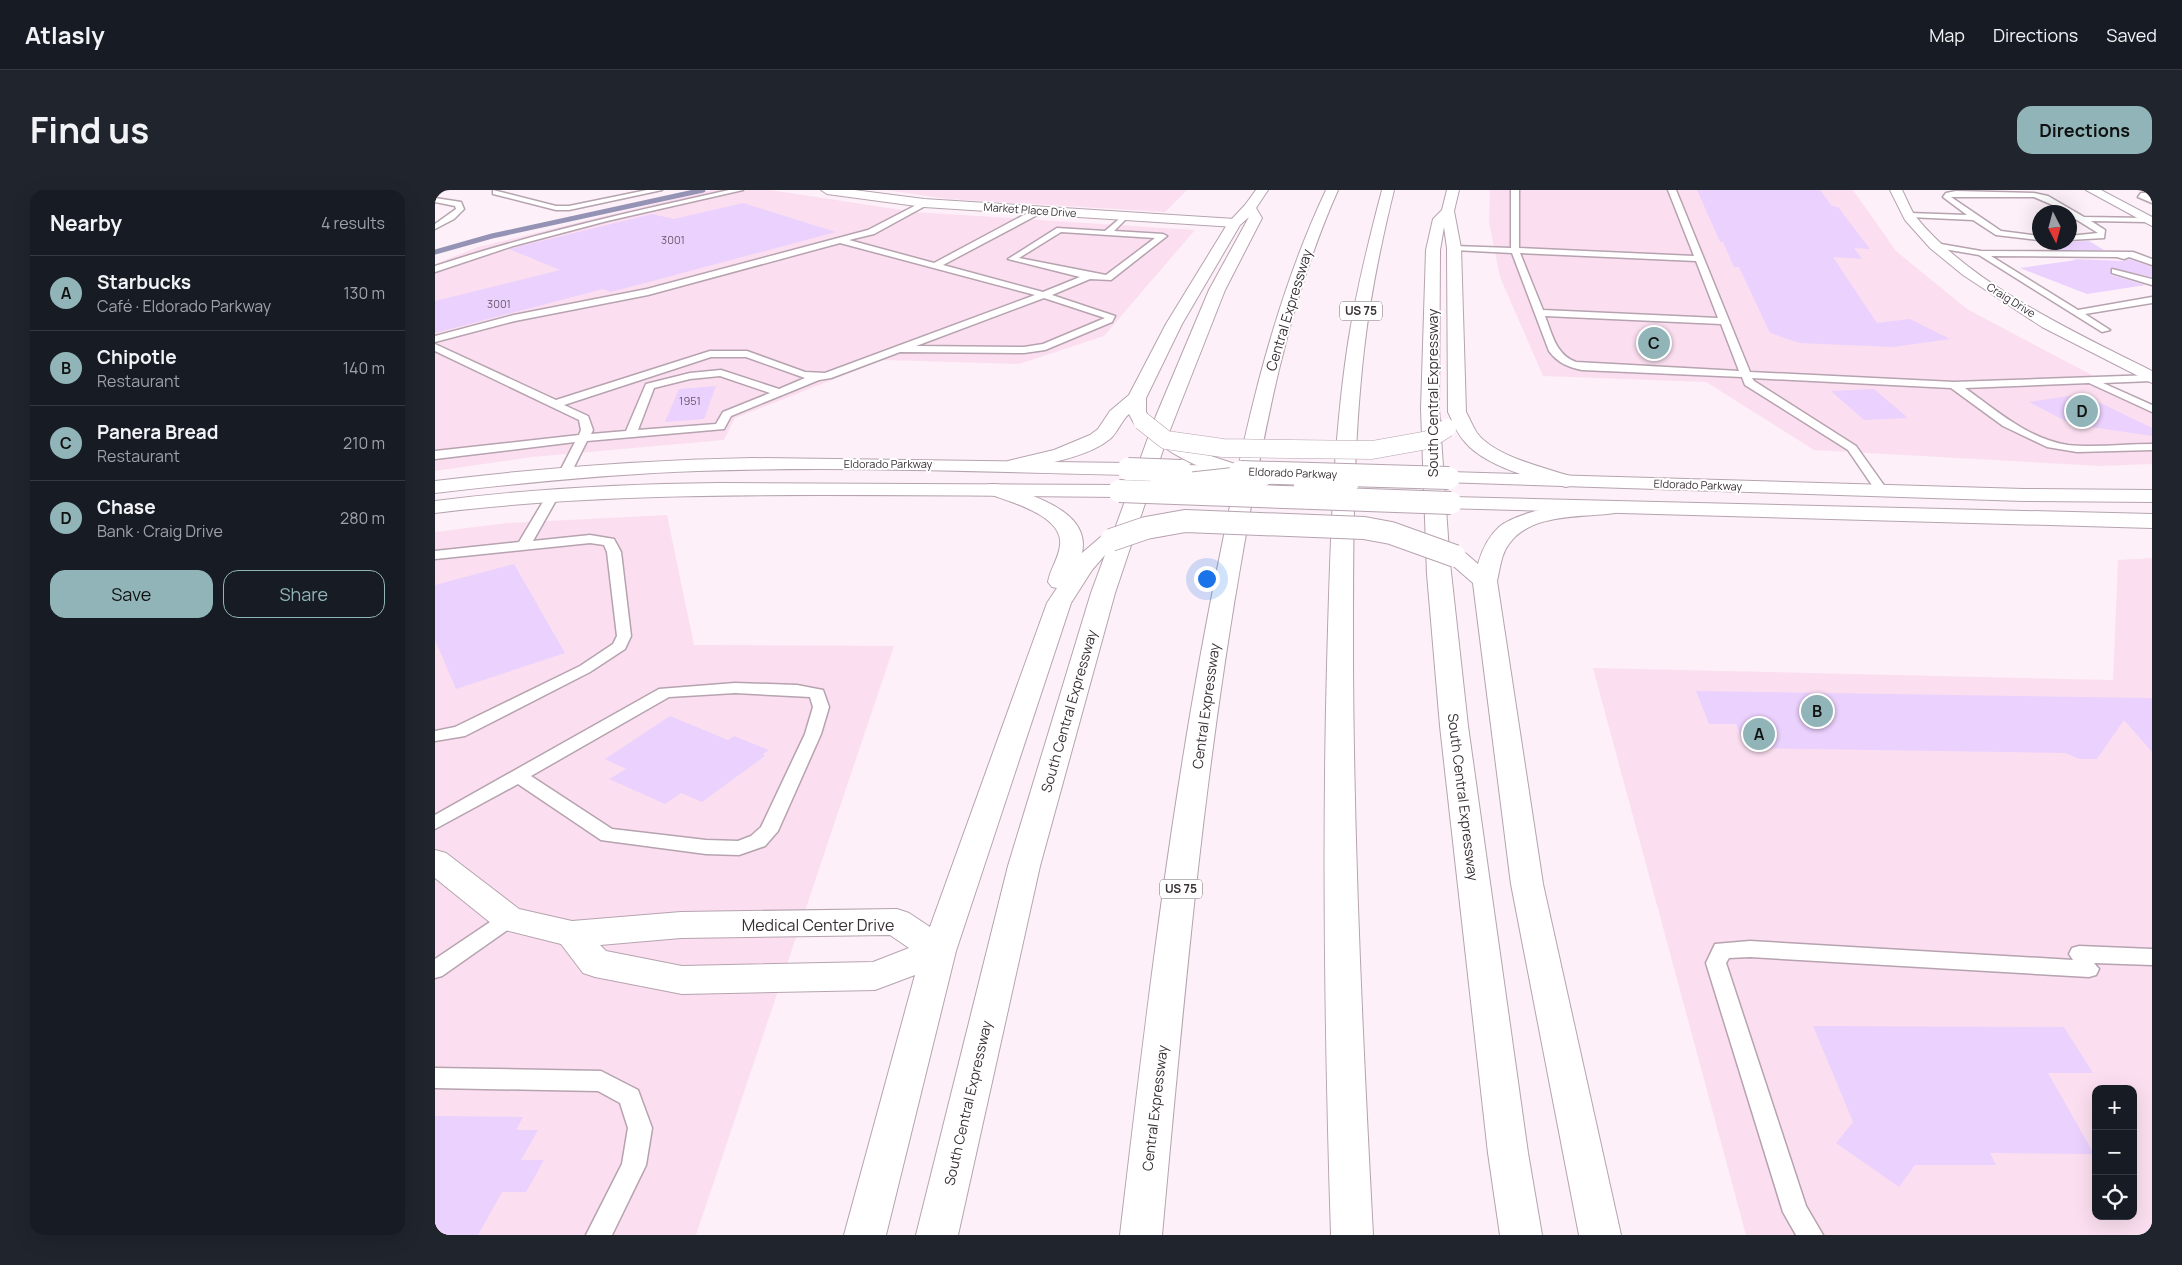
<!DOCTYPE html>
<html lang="en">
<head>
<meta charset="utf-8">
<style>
	body { margin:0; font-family:Manrope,sans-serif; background:#20242c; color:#f1f3f6 }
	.controls { position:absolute; right:15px; bottom:15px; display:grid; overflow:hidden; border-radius:10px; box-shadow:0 5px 20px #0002 }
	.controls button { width:45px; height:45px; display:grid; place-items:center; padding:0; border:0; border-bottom:1px solid #363941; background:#171b24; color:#f1f3f6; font:25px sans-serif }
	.compass { position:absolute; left:1597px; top:15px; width:45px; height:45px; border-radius:50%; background:#171b24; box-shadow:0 5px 20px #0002; rotate:174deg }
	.you { position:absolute; left:771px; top:388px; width:18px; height:18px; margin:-12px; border:4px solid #fff; border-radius:50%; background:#1a73e8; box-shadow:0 0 0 8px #1a73e833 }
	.badge { display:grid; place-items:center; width:32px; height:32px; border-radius:50%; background:#90b4b7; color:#111; font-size:16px; font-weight:700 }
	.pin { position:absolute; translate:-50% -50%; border:2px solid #fff; box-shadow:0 1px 5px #0006 }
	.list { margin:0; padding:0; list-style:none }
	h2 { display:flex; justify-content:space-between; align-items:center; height:65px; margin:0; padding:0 20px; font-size:21px }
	h2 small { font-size:16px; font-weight:400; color:#9ea1a6 }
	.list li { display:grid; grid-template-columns:32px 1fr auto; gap:15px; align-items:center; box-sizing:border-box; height:75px; padding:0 20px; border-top:1px solid #363941 }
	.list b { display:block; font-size:19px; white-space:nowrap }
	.list p { margin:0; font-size:16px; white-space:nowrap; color:#9ea1a6 }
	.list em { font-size:16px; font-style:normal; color:#9ea1a6 }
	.actions { display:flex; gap:10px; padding:15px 20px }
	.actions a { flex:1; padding:11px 0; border:1px solid #90b4b7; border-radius:15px; text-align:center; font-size:18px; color:#90b4b7 }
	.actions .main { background:#90b4b7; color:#111 }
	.icon { flex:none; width:28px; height:28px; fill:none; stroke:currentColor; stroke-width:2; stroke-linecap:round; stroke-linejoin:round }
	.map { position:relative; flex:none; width:1717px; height:1045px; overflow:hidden; border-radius:15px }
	header { display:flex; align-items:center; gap:30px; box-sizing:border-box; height:70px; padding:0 25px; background:#171b24; border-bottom:1px solid #363941 }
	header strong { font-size:24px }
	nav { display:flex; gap:28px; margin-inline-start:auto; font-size:18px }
	.intro { display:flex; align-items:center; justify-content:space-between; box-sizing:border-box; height:120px; padding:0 30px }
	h1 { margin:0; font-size:35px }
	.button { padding:12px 22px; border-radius:15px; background:#90b4b7; color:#111; font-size:18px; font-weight:700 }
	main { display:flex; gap:30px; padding:0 30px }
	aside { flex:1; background:#171b24; border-radius:15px; box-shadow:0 5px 20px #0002 }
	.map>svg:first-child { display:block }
	.built { fill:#fbdff0; fill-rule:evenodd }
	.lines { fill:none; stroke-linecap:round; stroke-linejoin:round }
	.stream { stroke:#9493b5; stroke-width:5 }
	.building { fill:#ebd1fd }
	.lane-casing { stroke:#b6a3af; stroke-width:3 }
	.street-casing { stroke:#b6a3af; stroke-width:2 }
	.secondary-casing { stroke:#b6a3af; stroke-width:2 }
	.primary-casing { stroke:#b6a3af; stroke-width:2 }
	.highway-casing { stroke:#b6a3af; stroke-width:2 }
	.lane { fill:#fff; fill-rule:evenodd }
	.street { fill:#fff; fill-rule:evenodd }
	.secondary { fill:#fff; fill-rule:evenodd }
	.primary { fill:#fff; fill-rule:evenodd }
	.highway { fill:#fff; fill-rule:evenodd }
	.secondary-bridge-far1-casing { stroke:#b6a3af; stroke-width:19; stroke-linecap:butt }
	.secondary-bridge-casing { stroke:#b6a3af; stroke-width:24; stroke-linecap:butt }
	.primary-bridge-casing { stroke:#b6a3af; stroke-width:24; stroke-linecap:butt }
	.secondary-bridge-far1 { stroke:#fff; stroke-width:18 }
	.secondary-bridge { stroke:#fff; stroke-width:22 }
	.primary-bridge { stroke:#fff; stroke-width:22 }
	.labels { text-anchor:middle; stroke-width:4; stroke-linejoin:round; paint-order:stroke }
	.far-street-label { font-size:11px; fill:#393136; stroke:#fff }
	.number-label { font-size:11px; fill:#665968 }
	.shield { fill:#fff; stroke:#746f72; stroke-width:1 }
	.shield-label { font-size:12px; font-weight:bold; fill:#393136 }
	.street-label { font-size:14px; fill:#393136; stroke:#fff }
	.near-street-label { font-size:16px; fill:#393136; stroke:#fff }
</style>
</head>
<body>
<header>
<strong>Atlasly</strong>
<nav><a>Map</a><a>Directions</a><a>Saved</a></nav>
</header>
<div class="intro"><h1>Find us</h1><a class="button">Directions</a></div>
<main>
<aside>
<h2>Nearby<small>4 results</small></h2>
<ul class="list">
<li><span class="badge">A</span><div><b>Starbucks</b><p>Café · Eldorado Parkway</p></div><em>130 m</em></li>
<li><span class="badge">B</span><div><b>Chipotle</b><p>Restaurant</p></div><em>140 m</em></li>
<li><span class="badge">C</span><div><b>Panera Bread</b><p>Restaurant</p></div><em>210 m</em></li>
<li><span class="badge">D</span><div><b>Chase</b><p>Bank · Craig Drive</p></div><em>280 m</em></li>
</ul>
<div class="actions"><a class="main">Save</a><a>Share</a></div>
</aside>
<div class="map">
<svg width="1717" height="1045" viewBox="0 0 1717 1045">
	<rect width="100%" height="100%" fill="#fdf0f8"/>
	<g class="built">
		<path d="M276,0H335L480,22L760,40L669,146L584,174L448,170L300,228L289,250L97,267L0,281V74L43,57Z"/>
		<path d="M451,0H752L730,22L513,9Z"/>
		<path d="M1055,0H1418L1461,61L1532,119L1717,217V274L1666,276L1379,260L1271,192L1108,186L1065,87L1054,32Z"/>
		<path d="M232,325L259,455L459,456L261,1045H0V342L72,333Z"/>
		<path d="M1717,368V1045H1311L1158,478L1678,490L1683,370ZM1661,899H1698V1026H1661Z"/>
	</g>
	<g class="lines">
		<path class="stream" d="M0,62L57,46L268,0"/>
	</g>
	<g class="building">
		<path d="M1262,0H1385L1397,16L1403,17L1435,59L1419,58L1427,69L1398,67L1442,133L1475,129L1515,149L1458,157L1365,153L1335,143L1304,77H1299L1288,52H1285Z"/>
		<path d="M308,13L401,42L176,102L168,99L0,143V111L125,80L74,59L217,24L239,29Z"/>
		<path d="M1654,51L1669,60H1624L1617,56L1619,52Z"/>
		<path d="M1638,69L1688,71L1694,69L1717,77V87L1676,78V85L1711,95L1652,104L1585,78L1641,70Z"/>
		<path d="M281,196L269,229L230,232L244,199Z"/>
		<path d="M1439,199L1473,228L1429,230L1396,201Z"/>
		<path d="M1647,204L1717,238V246L1656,237L1646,239L1594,212Z"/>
		<path d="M79,374L130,463L21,499L0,450V395Z"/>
		<path d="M1261,501L1717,508V562L1689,530L1662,569H1645L1630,563L1311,558L1301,534H1274Z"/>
		<path d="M235,526L293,550L299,546L334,560L328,564L330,566L267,612L246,603L230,614L174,589L191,579L170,569Z"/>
		<path d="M1378,836L1629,837L1658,883H1613L1659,964L1555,963L1561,975H1480L1464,997L1401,953L1418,932Z"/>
		<path d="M0,926L88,927L81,940H103L86,970H109L91,1002H67L43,1045H0Z"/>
	</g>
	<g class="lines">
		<g class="lane-casing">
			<g id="lane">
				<path d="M58,0L121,16H134L212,0H227L134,20H121L58,4Z"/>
				<path d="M294,0H308L172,31L78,56L0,82V76C97,44 195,22 294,0Z"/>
				<path d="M1076,0H1084V58L1259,66L1233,0H1241L1315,182L1519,192L1717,185V191L1668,193L1717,215V222L1654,193L1530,198C1561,220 1593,249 1633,255C1660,258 1689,254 1717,254V260L1642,262L1612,257L1568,236L1516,198L1317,188L1319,191L1421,256L1453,301L1447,305L1443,304L1413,260L1310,195L1307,187L1147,180C1133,177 1123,173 1114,161L1077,63L1019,60L1015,58L1019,56L1076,58ZM1085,63L1261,71L1283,128L1108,120ZM1110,126L1286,134L1304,181L1141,172C1121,165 1117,144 1110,126Z"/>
				<path d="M1521,1L1599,3L1613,6L1649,27L1712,28L1716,30L1712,32L1656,31L1670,40L1669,48L1634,50V46L1663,43L1634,25V22L1599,7H1516L1566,41L1604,46V50L1561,45L1538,30L1474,27L1470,25L1474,23L1532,25L1508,7L1511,3Z"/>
				<path d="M1706,3H1717V13L1703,7Z"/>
				<path d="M0,8L26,12L29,19L19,29L0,39V34L21,19L20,16L0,12Z"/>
				<path d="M489,11H492V15L439,44L414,50L499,73L600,19H606V23L508,75L608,102L645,87L573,69L622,38L670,41L690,24L694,26L679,41L728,44L732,46L676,90L655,89L617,105L680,126L677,132L610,160L589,163L465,162L396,188L384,190L296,226L289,239L152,251L136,283L130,287L124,283L140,252L0,269V261L144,245L146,240L144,230L0,161V154L121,210L275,161H312L370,182L390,183L600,105L405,53L213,105L80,131L0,152V146L79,125L212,99L433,40ZM626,42L720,48L671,85L584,68ZM609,108L670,128L608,154L589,157L481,156ZM276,167H311L370,188L344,199L286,180L255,183L211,194L191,241L156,244L158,240L153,226L129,215ZM285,186L335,203L288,222L281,234L203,240L219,198L255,189Z"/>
				<path d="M1500,53L1546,61L1698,62L1717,69V75L1694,67L1689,69L1682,67L1556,66L1643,120L1717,107V113L1650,124L1675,140L1667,142L1544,65L1497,57V53Z"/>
				<path d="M1677,79L1717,89V95L1677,83Z"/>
				<path d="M118,301L124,305L98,351L155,345L179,349L186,362L196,446L190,459L155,482L30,546L0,551V541L20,537L145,476L178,454L182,446L172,362L169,355L155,353L0,369V361L84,352L112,305Z"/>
				<path d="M300,493L362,495L388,500L394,517L386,544L343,641L330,656L304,665L271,664L173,651L166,650L83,594L0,639V625L224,499ZM300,503L375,507L378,517L370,544L326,637L316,646L303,651L271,650L177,639L96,586L234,507Z"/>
				<path d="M74,722L81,724L84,729L81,734L7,786L0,788V769L67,724Z"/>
				<path d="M1315,751L1638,770L1634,764L1637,758L1644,756L1717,759V775L1659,773L1664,779L1661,785L1654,787L1315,767L1294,768L1291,773L1371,1016L1388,1045H1361L1348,1022L1271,773L1280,754Z"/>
				<path d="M0,878L166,881L203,900L217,938L211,975L177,1045H151L187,974L193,938L185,913L163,901L0,898Z"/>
			</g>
		</g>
		<g class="street-casing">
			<g id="street">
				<path d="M386,0H419L489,9L800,29L807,33L800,37L489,17L392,4Z"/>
				<path d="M1455,0H1467C1472,9 1475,19 1481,27C1535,94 1641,143 1717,181V193L1607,137L1528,85L1495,58L1470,30Z"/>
				<path d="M1651,0H1666L1717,27V36Z"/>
			</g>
		</g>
		<g class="secondary-casing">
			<g id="secondary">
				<path d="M821,0H833L821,18L827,28L790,100L733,245L773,265L812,278L815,282L812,286C791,291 746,270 729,257L680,403L605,676L523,1045H481L573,676L656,403L670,365L657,380L636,413L521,761L451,1045H409L480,785L440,800L247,804L160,787L148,783L126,754L62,738L0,688V660L11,663L84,719L137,731L246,722L462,719L474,723L495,737L612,413L622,398L617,397L613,392C615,379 624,368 625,355C629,325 572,311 551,303L548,299L551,295C562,292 573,297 584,301C611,310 655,327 647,363L668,345L678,344L721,226L774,100L814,27L805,35L747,134L711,208V222L716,231L714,235H700L694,224C686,231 683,242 675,249C652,268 608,274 580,281L573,279L570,275L573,271L619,260L655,245L663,239L675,221L694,205L731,134L793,33L810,15ZM455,745L474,758L438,772L247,776L171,761L165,755L246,748Z"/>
				<path d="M1012,0H1024L1019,21L1026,58L1031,222C1035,229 1038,237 1042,243C1060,267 1111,278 1138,287L1141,291L1138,295L1131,297C1101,290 1050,276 1030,252C1022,244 1018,232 1013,222L1012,58L1009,37L1005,60L1004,219L1014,361H1028L1043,374C1047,360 1053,347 1064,337C1084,320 1155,307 1180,313L1183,318L1180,323L1172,324C1141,327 1094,325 1074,354C1066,364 1065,379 1062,391L1108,694L1186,1045H1144L1076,694L1038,393L1015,373L1033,536L1093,963L1107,1045H1065L1053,963L1005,536L992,384L986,219L991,60L998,29L1007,20Z"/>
			</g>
		</g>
		<g class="primary-casing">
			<g id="primary">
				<path d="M318,268L693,273L700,275L703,279L700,283L693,285C550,282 406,276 263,281C175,284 87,293 0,303V291C106,278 211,270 318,268Z"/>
				<path d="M746,275L805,276L812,278L815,282L812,286L805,288L739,285L736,281L739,277Z"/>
				<path d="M1014,282L1589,299L1717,300V312L1589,311L1007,292L1004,288L1007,284Z"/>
				<path d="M283,293L684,295L691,297L694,301L691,305L684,307C584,306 485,305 385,305C256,305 128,307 0,323V311C94,299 188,294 283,293Z"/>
				<path d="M1016,307L1717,324V338L1008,318L1005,313L1008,308Z"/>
			</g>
		</g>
		<g class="highway-casing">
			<g id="highway">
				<path d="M891,0H903C852,115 830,237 808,361C768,587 748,816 727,1045H685C712,816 739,586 786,360C811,236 837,115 891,0Z"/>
				<path d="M947,0H959C946,53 935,106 929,160C917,265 918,371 918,476C919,666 928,856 938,1045H896C890,855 887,665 892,475C895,370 897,264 912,160C920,106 933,53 947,0Z"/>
			</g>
		</g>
		<use href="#lane" class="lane"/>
		<use href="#street" class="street"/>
		<use href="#secondary" class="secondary"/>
		<use href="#primary" class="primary"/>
		<use href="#highway" class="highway"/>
		<g class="secondary-bridge-far1-casing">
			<path id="secondary-bridge-far1" d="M707,231L731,250L788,258L937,260L993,250L1012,238"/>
		</g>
		<g class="secondary-bridge-casing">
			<g id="secondary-bridge">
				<path d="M870,296L913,292"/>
				<path d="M725,297L826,286"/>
				<path d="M676,350L711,338L750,331L929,338L956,343L1020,366"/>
			</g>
		</g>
		<g class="primary-bridge-casing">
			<g id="primary-bridge">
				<path d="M693,279L746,281"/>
				<path d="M805,282L1014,288"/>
				<path d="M684,301L1016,313"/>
			</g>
		</g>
		<use href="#secondary-bridge-far1" class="secondary-bridge-far1"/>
		<use href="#secondary-bridge" class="secondary-bridge"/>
		<use href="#primary-bridge" class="primary-bridge"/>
	</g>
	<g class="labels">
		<g class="far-street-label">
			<text transform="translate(595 20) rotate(4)" y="4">Market Place Drive</text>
			<text transform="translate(1576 110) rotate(32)" y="4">Craig Drive</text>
			<text x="453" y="278">Eldorado Parkway</text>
			<text transform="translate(858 283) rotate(2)" y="4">Eldorado Parkway</text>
			<text transform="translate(1263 295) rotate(2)" y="4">Eldorado Parkway</text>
		</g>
		<g class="number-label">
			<text x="238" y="54">3001</text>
			<text x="64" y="118">3001</text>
			<text x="255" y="215">1951</text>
		</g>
		<g class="shield">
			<rect x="905" y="111.5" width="42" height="19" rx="4"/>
			<rect x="725" y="689.5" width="42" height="19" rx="4"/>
		</g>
		<g class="shield-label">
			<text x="926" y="125">US 75</text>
			<text x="746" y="703">US 75</text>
		</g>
		<g class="street-label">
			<text transform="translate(854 120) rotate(-73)" y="5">Central Expressway</text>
			<text transform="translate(998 203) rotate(-90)" y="5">South Central Expressway</text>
			<text transform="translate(771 516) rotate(-82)" y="5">Central Expressway</text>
			<text transform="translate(634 521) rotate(-74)" y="5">South Central Expressway</text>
			<text transform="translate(1028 607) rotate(83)" y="5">South Central Expressway</text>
			<text transform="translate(533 913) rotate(-77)" y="5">South Central Expressway</text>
			<text transform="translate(720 918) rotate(-83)" y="5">Central Expressway</text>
		</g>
		<g class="near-street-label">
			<text x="383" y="741">Medical Center Drive</text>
		</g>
	</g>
</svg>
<div class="controls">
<button>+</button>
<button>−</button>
<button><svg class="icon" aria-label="locate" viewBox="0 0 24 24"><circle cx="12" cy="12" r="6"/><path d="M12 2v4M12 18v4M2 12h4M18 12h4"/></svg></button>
</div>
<svg class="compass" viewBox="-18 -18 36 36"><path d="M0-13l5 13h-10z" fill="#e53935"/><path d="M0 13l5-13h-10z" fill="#9ea1a6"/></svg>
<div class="you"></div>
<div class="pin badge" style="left:1324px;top:544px">A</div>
<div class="pin badge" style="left:1382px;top:521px">B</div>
<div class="pin badge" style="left:1219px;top:153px">C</div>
<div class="pin badge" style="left:1647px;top:221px">D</div>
</div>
</main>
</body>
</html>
